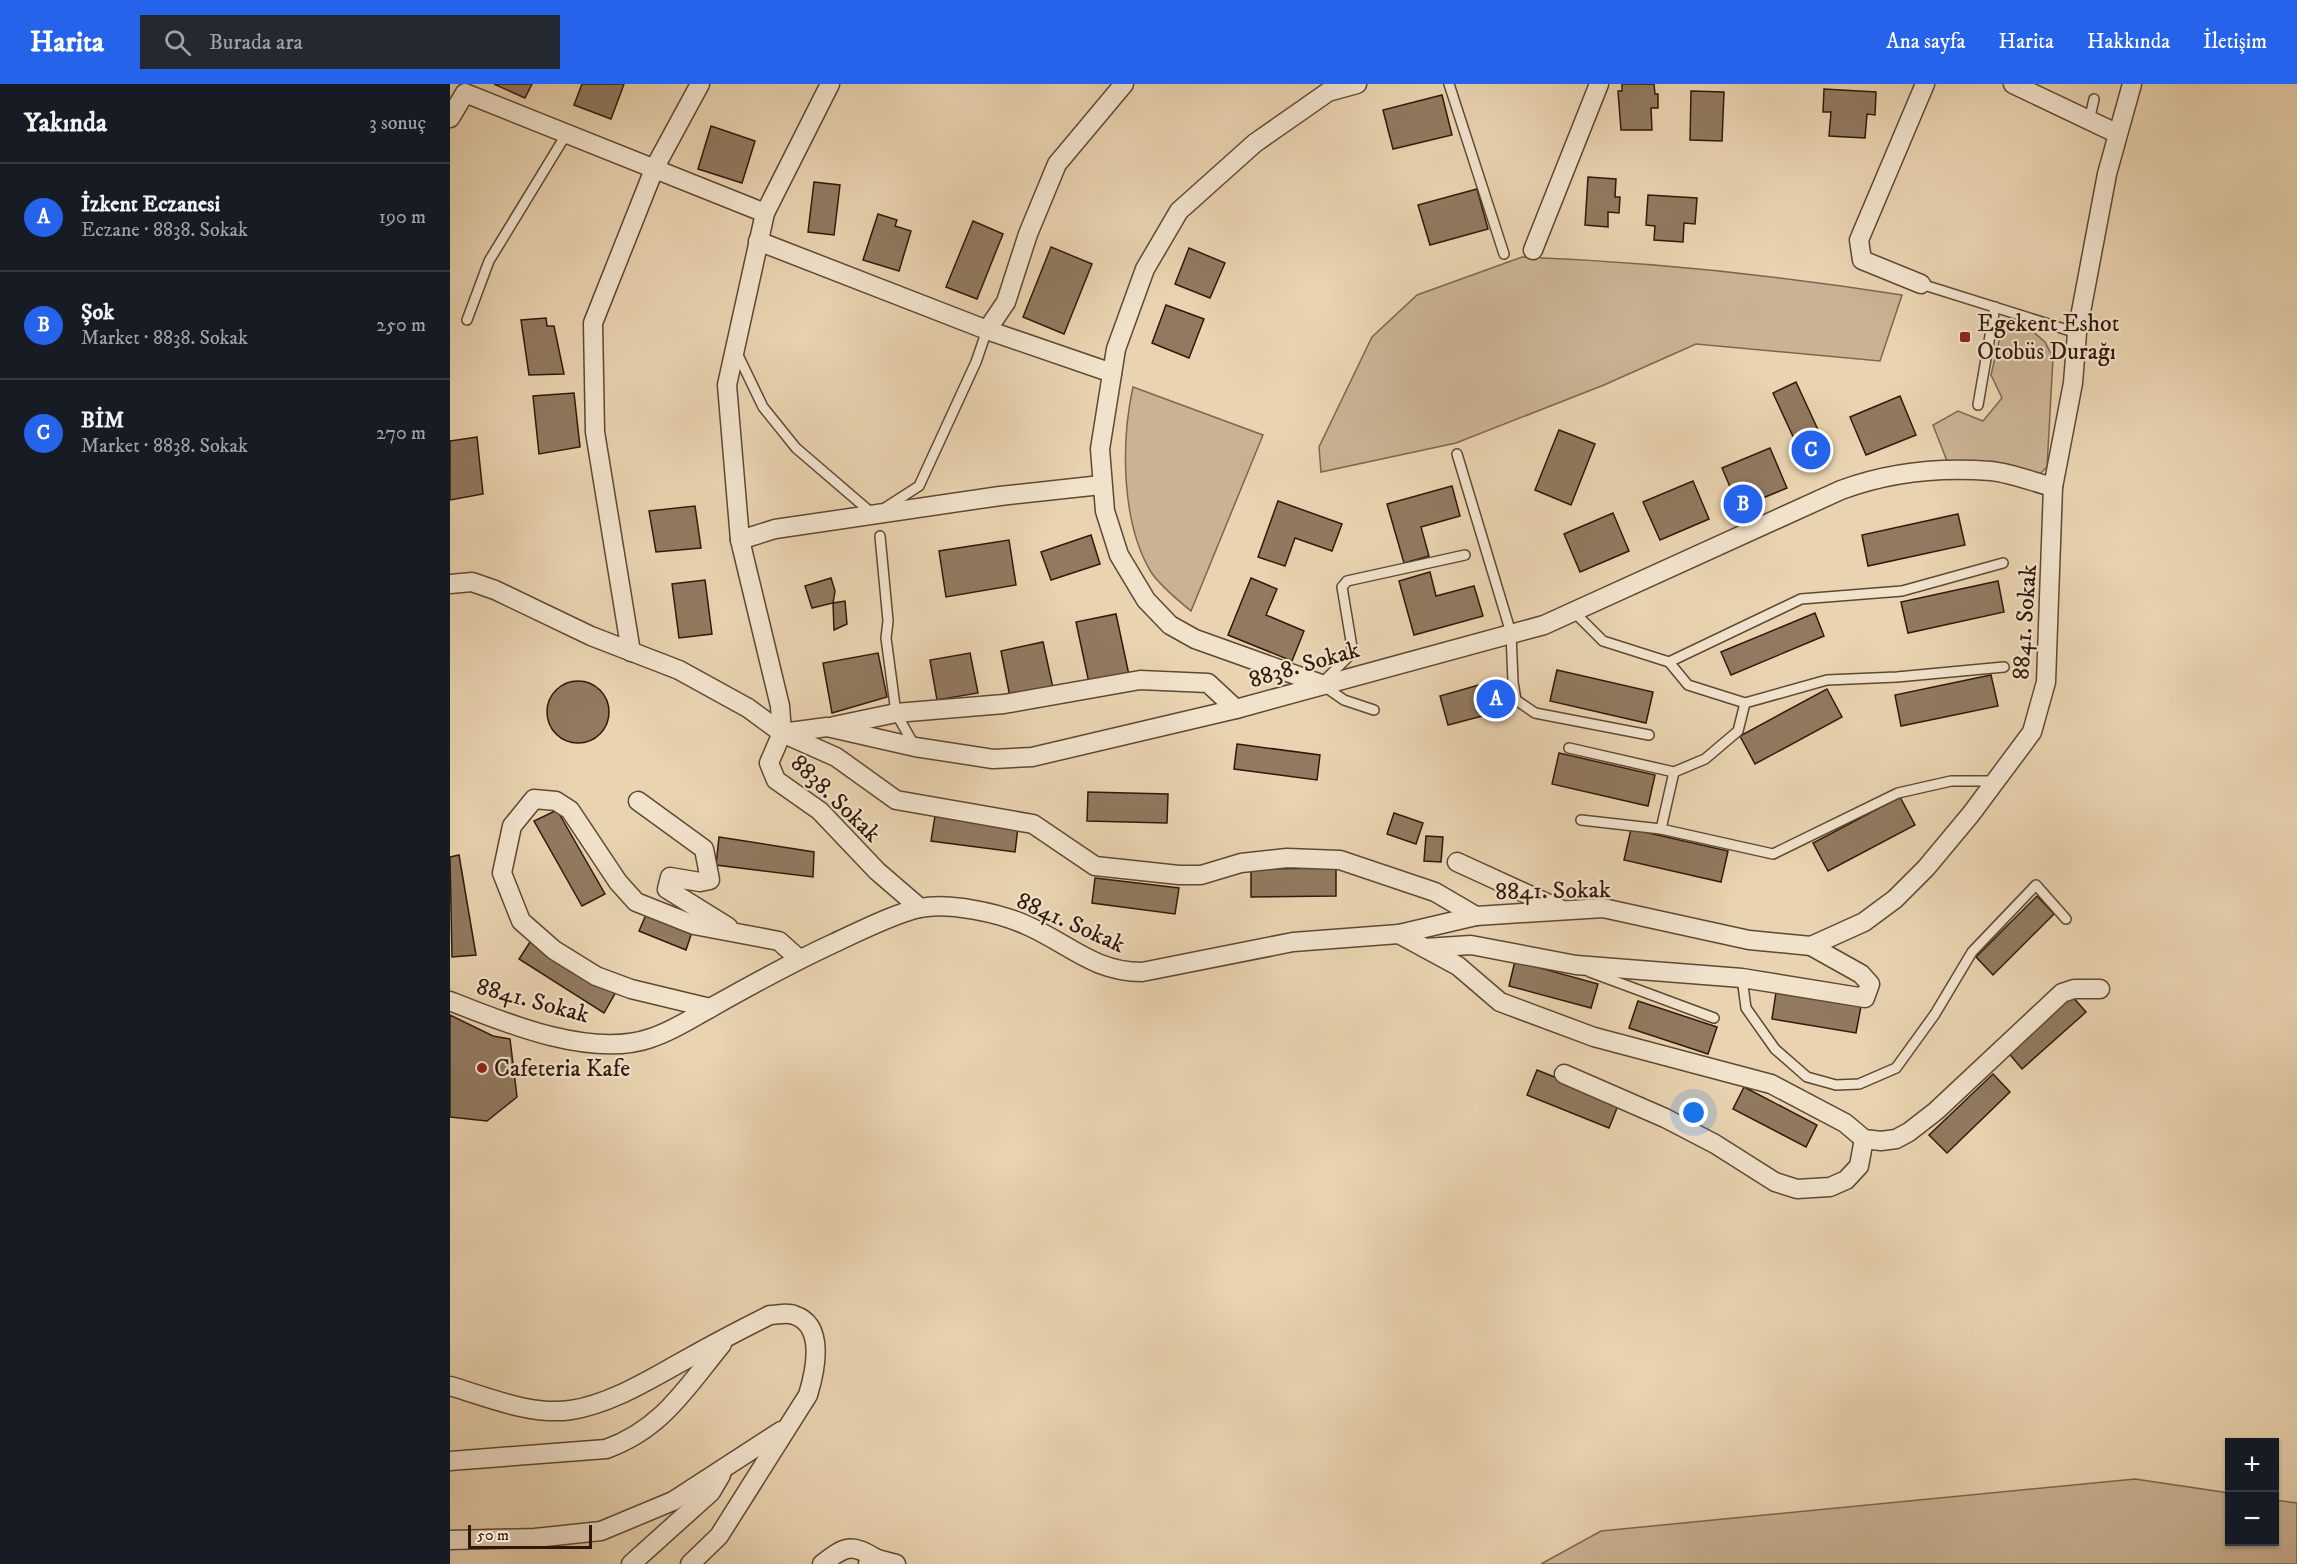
<!DOCTYPE html>
<html lang="tr">
<head>
<meta charset="utf-8">
<style>
	body { margin:0; font-family:"IM FELL DW Pica",serif; background:#242831; color:#f1f3f6 }
	.controls { position:absolute; right:18px; bottom:18px; display:grid; overflow:hidden; border-radius:0px; box-shadow:0 2px 4px #0004 }
	.controls button { width:54px; height:54px; display:grid; place-items:center; padding:0; border:0; border-bottom:2px solid #363941; background:#171b24; color:#f1f3f6; font:30px sans-serif }
	.scale { position:absolute; left:18px; bottom:15px; width:124px; box-sizing:border-box; padding-left:6px; border:3px solid #311909; border-top:0; font-size:16px; line-height:21px; white-space:nowrap; color:#311909; -webkit-text-stroke:4px #f1e2cc; paint-order:stroke }
	.you { position:absolute; left:1244px; top:1029px; width:21px; height:21px; margin:-15px; border:4px solid #fff; border-radius:50%; background:#1a73e8; box-shadow:0 0 0 9px #1a73e833 }
	.badge { display:grid; place-items:center; width:39px; height:39px; border-radius:50%; background:#2563eb; color:#fff; font-size:20px; font-weight:700 }
	.pin { position:absolute; translate:-50% -50%; border:3px solid #fff; box-shadow:0 2px 6px #0006 }
	.list { margin:0; padding:0; list-style:none }
	h2 { display:flex; justify-content:space-between; align-items:center; height:78px; margin:0; padding:0 24px; font-size:26px }
	h2 small { font-size:20px; font-weight:400; color:#9ea1a6 }
	.list li { display:grid; grid-template-columns:39px 1fr auto; gap:18px; align-items:center; box-sizing:border-box; height:108px; padding:0 24px; border-top:2px solid #363941 }
	.list b { display:block; font-size:22px; white-space:nowrap }
	.list p { margin:0; font-size:20px; white-space:nowrap; color:#9ea1a6 }
	.list em { font-size:20px; font-style:normal; color:#9ea1a6 }
	.icon { flex:none; width:33px; height:33px; fill:none; stroke:currentColor; stroke-width:2; stroke-linecap:round; stroke-linejoin:round }
	.map { position:relative; flex:none; width:1847px; height:1480px; overflow:hidden }
	header { display:flex; align-items:center; gap:36px; box-sizing:border-box; height:84px; padding:0 30px; background:#2563eb; color:#fff }
	header strong { font-size:28px }
	nav { display:flex; gap:33px; margin-inline-start:auto; font-size:21px }
	.search { width:420px; height:54px; background:#242831; display:flex; align-items:center; gap:15px; box-sizing:border-box; padding:0 21px; border-radius:0px; color:#9ea1a6; font-size:22px }
	main { display:flex }
	aside { flex:1; background:#171b24 }
	.map>svg:first-child { display:block }
	.green { fill:#cab394; stroke:#7e664e; stroke-width:1.5 }
	.building { fill:#917a60; stroke:#311909; stroke-width:1.5 }
	.lines { fill:none; stroke-linecap:round; stroke-linejoin:round }
	.service-casing { stroke:#5f4833; stroke-width:12 }
	.minor-casing { stroke:#5f4833; stroke-width:21 }
	.service { stroke:#f1e2cc; stroke-width:9 }
	.minor { stroke:#f1e2cc; stroke-width:18 }
	.poi-dot { fill:#8f2418; stroke:#f1e2cc; stroke-width:2 }
	.labels { text-anchor:middle; stroke-width:4.5; stroke-linejoin:round; paint-order:stroke }
	.poi-label { font-size:24px; fill:#311909; stroke:#f1e2cc; text-anchor:start }
	.street-label { font-size:24px; fill:#311909; stroke:#f1e2cc }
</style>
</head>
<body>
<header>
<strong>Harita</strong>
<div class="search"><svg class="icon" aria-label="search" viewBox="0 0 24 24"><circle cx="10" cy="10" r="6"/><path d="M15 15l6 6"/></svg>Burada ara</div>
<nav><a>Ana sayfa</a><a>Harita</a><a>Hakkında</a><a>İletişim</a></nav>
</header>
<main>
<aside>
<h2>Yakında<small>3 sonuç</small></h2>
<ul class="list">
<li><span class="badge">A</span><div><b>İzkent Eczanesi</b><p>Eczane · 8838. Sokak</p></div><em>190 m</em></li>
<li><span class="badge">B</span><div><b>Şok</b><p>Market · 8838. Sokak</p></div><em>250 m</em></li>
<li><span class="badge">C</span><div><b>BİM</b><p>Market · 8838. Sokak</p></div><em>270 m</em></li>
</ul>
</aside>
<div class="map">
<svg width="1847" height="1480" viewBox="0 0 1847 1480">
	<rect width="100%" height="100%" fill="#e9d3b0"/>
	<filter id="stains"><feTurbulence type="fractalNoise" baseFrequency=".00333" numOctaves="4"/><feColorMatrix values="0 0 0 0 .2 0 0 0 0 .09 0 0 0 0 .02 0 0 0 .5 -.17"/></filter>
	<radialGradient id="worn" r=".72"><stop offset=".6" stop-color="#630" stop-opacity="0"/><stop offset="1" stop-color="#630" stop-opacity=".3"/></radialGradient>
	<g class="green">
		<path d="M1072,173C1199,178 1326,191 1452,211L1430,277L1246,260L1154,301L1006,359L871,388L869,363L922,253L967,211Z"/>
		<path d="M1572,238L1595,258L1603,274L1597,383L1590,390L1557,380L1497,377L1483,341L1508,327L1533,337L1552,314L1541,291L1550,253Z"/>
		<path d="M683,303L813,351L741,527C728,516 711,503 701,488C671,438 671,358 683,303Z"/>
		<path d="M1685,1395L1779,1409L1780,1458H1824L1825,1416L1847,1419V1480H1091L1151,1447Z"/>
	</g>
	<g class="building">
		<path d="M44,0H82L75,14Z"/>
		<path d="M132,0H174L161,35L124,21Z"/>
		<path d="M1172,0H1204L1205,10H1208V24H1201L1202,46H1171L1168,7H1172Z"/>
		<path d="M1374,5L1426,8L1425,31L1417,30L1415,54L1379,52L1381,28H1373Z"/>
		<path d="M1241,7L1274,8L1272,57L1240,56Z"/>
		<path d="M992,11L1002,51L943,65L933,26Z"/>
		<path d="M261,42L305,57L292,99L248,85Z"/>
		<path d="M1138,93L1166,95L1165,113H1170L1169,129L1158,128V143L1135,141Z"/>
		<path d="M364,98L390,101L384,151L358,148Z"/>
		<path d="M1027,105L1038,145L980,161L968,121Z"/>
		<path d="M1198,111L1247,114L1245,140L1234,139L1233,158L1204,156L1205,142L1196,141Z"/>
		<path d="M428,130L447,136L445,142L461,147L449,187L413,176Z"/>
		<path d="M523,137L553,150L527,215L496,203Z"/>
		<path d="M601,163L642,180L614,250L573,233Z"/>
		<path d="M739,164L775,179L760,214L725,200Z"/>
		<path d="M716,221L754,235L739,274L702,259Z"/>
		<path d="M96,234L97,242H104L114,290L79,291L71,236Z"/>
		<path d="M1346,298L1375,361L1352,372L1323,309Z"/>
		<path d="M124,309L130,363L89,370L83,312Z"/>
		<path d="M1450,312L1466,351L1416,371L1400,333Z"/>
		<path d="M1109,346L1145,360L1121,421L1085,406Z"/>
		<path d="M27,353L33,410L0,416V357Z"/>
		<path d="M1320,364L1337,404L1289,424L1272,384Z"/>
		<path d="M1243,397L1259,435L1210,456L1193,418Z"/>
		<path d="M1002,402L1010,432L971,443L979,472L954,479L937,420Z"/>
		<path d="M828,417L892,440L882,467L845,454L835,482L808,473Z"/>
		<path d="M245,422L251,464L206,468L199,427Z"/>
		<path d="M1163,429L1179,467L1130,488L1114,450Z"/>
		<path d="M1508,430L1515,461L1418,482L1412,451Z"/>
		<path d="M641,451L650,480L601,496L591,468Z"/>
		<path d="M559,456L566,501L496,513L489,467Z"/>
		<path d="M980,488L986,512L1024,502L1033,532L964,551L949,497Z"/>
		<path d="M381,494L385,507L383,519L362,524L355,502Z"/>
		<path d="M801,494L827,505L816,531L854,547L842,577L778,551Z"/>
		<path d="M255,496L262,550L229,554L222,500Z"/>
		<path d="M1548,497L1554,528L1458,549L1451,518Z"/>
		<path d="M395,517L397,540L384,546L383,519Z"/>
		<path d="M1365,529L1374,552L1281,591L1271,568Z"/>
		<path d="M666,530L679,591L639,599L626,538Z"/>
		<path d="M593,558L603,604L560,613L551,567Z"/>
		<path d="M428,569L437,613L382,629L373,579Z"/>
		<path d="M520,569L528,609L487,616L480,576Z"/>
		<path d="M1107,586L1203,608L1196,639L1100,617Z"/>
		<path d="M1541,591L1548,622L1451,642L1445,611Z"/>
		<circle cx="128" cy="628" r="31"/>
		<path d="M1036,599L1044,629L998,641L990,612Z"/>
		<path d="M1377,605L1392,633L1305,680L1290,652Z"/>
		<path d="M787,660L870,671L867,696L784,685Z"/>
		<path d="M1109,669L1205,691L1198,722L1102,700Z"/>
		<path d="M638,708L718,710L717,739L637,737Z"/>
		<path d="M1450,713L1465,741L1378,787L1363,759Z"/>
		<path d="M107,726L155,810L132,822L84,737Z"/>
		<path d="M944,729L973,739L966,760L937,750Z"/>
		<path d="M485,732L568,743L565,768L481,757Z"/>
		<path d="M1181,745L1278,767L1271,798L1174,776Z"/>
		<path d="M976,752L993,753L991,778L974,777Z"/>
		<path d="M269,753L364,768L363,793L266,781Z"/>
		<path d="M9,771L26,871L2,873L0,773Z"/>
		<path d="M886,784V812L801,813V785Z"/>
		<path d="M645,794L729,804L725,830L642,819Z"/>
		<path d="M1587,812L1604,830L1543,891L1526,873Z"/>
		<path d="M198,826L243,845L236,866L189,847Z"/>
		<path d="M82,855L167,906L154,929L69,875Z"/>
		<path d="M1065,877L1148,900L1141,924L1059,902Z"/>
		<path d="M1326,908L1411,922L1406,949L1322,935Z"/>
		<path d="M1621,911L1636,928L1572,985L1557,967Z"/>
		<path d="M1188,917L1267,943L1258,970L1179,944Z"/>
		<path d="M0,931L43,952L60,955L67,1013L37,1037L0,1033Z"/>
		<path d="M1087,986L1169,1019L1159,1044L1077,1011Z"/>
		<path d="M1543,990L1560,1008L1497,1069L1479,1051Z"/>
		<path d="M1294,1003L1367,1041L1356,1063L1283,1025Z"/>
	</g>
	<g class="lines">
		<g class="service-casing">
			<g id="service">
				<path d="M999,0L1054,170"/>
				<path d="M1639,37L1644,15"/>
				<path d="M1471,200L1627,249"/>
				<path d="M17,236L39,177L117,49"/>
				<path d="M287,269L313,323L346,364L424,431L469,402L526,278L537,246"/>
				<path d="M1528,321L1545,223"/>
				<path d="M1007,370L1061,549L1063,598L1066,616L1085,629L1199,651"/>
				<path d="M430,452L438,537L436,554L446,629L464,661"/>
				<path d="M1124,528L1153,557L1219,578L1351,515L1452,507L1553,479"/>
				<path d="M1219,578L1238,601L1295,619L1377,596L1447,593L1554,583"/>
				<path d="M924,626L894,616L871,600L900,571L902,563L892,503L897,497L1015,471"/>
				<path d="M1119,664L1224,688L1255,675L1288,647L1295,619"/>
				<path d="M1224,688L1211,745L1323,770L1448,709L1501,697H1546"/>
				<path d="M1131,736L1211,745"/>
				<path d="M1140,888L1264,934"/>
				<path d="M1292,894L1296,924L1325,965L1357,993L1386,1001L1409,1000L1446,984L1485,930L1522,868L1586,801L1616,835"/>
			</g>
		</g>
		<g class="minor-casing">
			<g id="minor">
				<path d="M1563,0L1666,49"/>
				<path d="M0,34L15,9L315,129L380,0"/>
				<path d="M315,129L277,301L290,456L330,622L332,649"/>
				<path d="M308,157L537,246L662,289"/>
				<path d="M1083,166L1149,0"/>
				<path d="M1471,200L1412,176L1409,156L1475,0"/>
				<path d="M537,246L556,218L578,150L607,80L674,0"/>
				<path d="M290,456L325,445L550,412L651,401"/>
				<path d="M0,500L22,498L45,506L141,552L229,586L298,624L332,649L386,673L446,716L583,740L645,782L729,791H751L791,779L837,774L890,776L985,808L1026,832"/>
				<path d="M181,568L145,348L143,239L205,83L250,0"/>
				<path d="M871,600L745,555L720,541L696,516L669,471L655,427L650,365L666,265L695,185L729,127L805,59L878,8L907,0"/>
				<path d="M384,642L446,629L554,620L690,596L758,599L786,625"/>
				<path d="M188,717L254,765L260,796L250,798L220,793L217,805L278,843"/>
				<path d="M1007,778L1112,826"/>
				<path d="M470,824L427,787L370,727L326,696L319,679L332,649L377,643L465,663L543,675L582,673L786,625L1094,541L1391,406C1439,388 1490,383 1541,387C1561,389 1583,398 1603,403"/>
				<path d="M949,850L1008,882L1050,918L1144,953L1321,1000L1395,1039L1414,1055L1431,1057L1446,1055L1459,1048L1486,1027L1612,909L1624,905H1650"/>
				<path d="M975,864L1021,861L1126,881L1292,894L1415,914L1420,900L1411,890L1361,862"/>
				<path d="M0,917C55,939 142,975 201,954C223,947 242,934 262,923C301,901 341,879 382,860C406,849 445,829 470,824C499,818 549,829 576,841C618,859 643,888 692,888L843,858L949,850L1026,832L1153,824L1299,856L1361,862L1414,838L1445,815L1476,784L1521,730L1582,648L1596,598L1603,403L1623,299L1627,249L1657,90L1682,0"/>
				<path d="M260,924L181,905L146,892L104,866L71,837L52,789L62,742L84,715L106,717L120,726L168,798L186,818L244,841L329,857L349,875"/>
				<path d="M1114,990L1215,1034L1265,1060L1325,1098L1347,1105L1380,1103L1396,1096L1409,1082L1414,1055"/>
				<path d="M0,1302C38,1313 81,1332 121,1326C161,1320 200,1295 235,1276C263,1260 292,1245 320,1231C327,1231 337,1228 344,1231C376,1241 365,1288 358,1311L269,1452L240,1480"/>
				<path d="M0,1377L156,1365C212,1345 236,1304 272,1260"/>
				<path d="M0,1456L85,1454L151,1447L223,1417L331,1347"/>
				<path d="M181,1480L261,1408L271,1391"/>
				<path d="M372,1480C395,1462 401,1459 427,1475"/>
				<path d="M418,1480L427,1475L446,1480"/>
			</g>
		</g>
		<use href="#service" class="service"/>
		<use href="#minor" class="minor"/>
	</g>
	<g class="poi-dot">
		<rect x="1509" y="247" width="12" height="12" rx="3"/>
		<circle cx="32" cy="984" r="6"/>
	</g>
	<g class="labels">
		<g class="poi-label">
			<text x="1527" y="247">Egekent Eshot<tspan x="1527" dy="28">Otobüs Durağı</tspan></text>
			<text x="44" y="992">Cafeteria Kafe</text>
		</g>
		<g class="street-label">
			<text transform="translate(1574 538) rotate(-86)" y="8">8841. Sokak</text>
			<text transform="translate(854 580) rotate(-16)" y="8">8838. Sokak</text>
			<text transform="translate(386 714) rotate(44)" y="8">8838. Sokak</text>
			<text transform="translate(1103 806) rotate(-1)" y="8">8841. Sokak</text>
			<text transform="translate(621 838) rotate(24)" y="8">8841. Sokak</text>
			<text transform="translate(83 916) rotate(15)" y="8">8841. Sokak</text>
		</g>
	</g>
	<rect width="100%" height="100%" filter="url(#stains)"/>
	<rect width="100%" height="100%" fill="url(#worn)"/>
</svg>
<div class="controls">
<button>+</button>
<button>−</button>
</div>
<div class="scale">50 m</div>
<div class="you"></div>
<div class="pin badge" style="left:1046px;top:615px">A</div>
<div class="pin badge" style="left:1293px;top:420px">B</div>
<div class="pin badge" style="left:1361px;top:366px">C</div>
</div>
</main>
</body>
</html>
